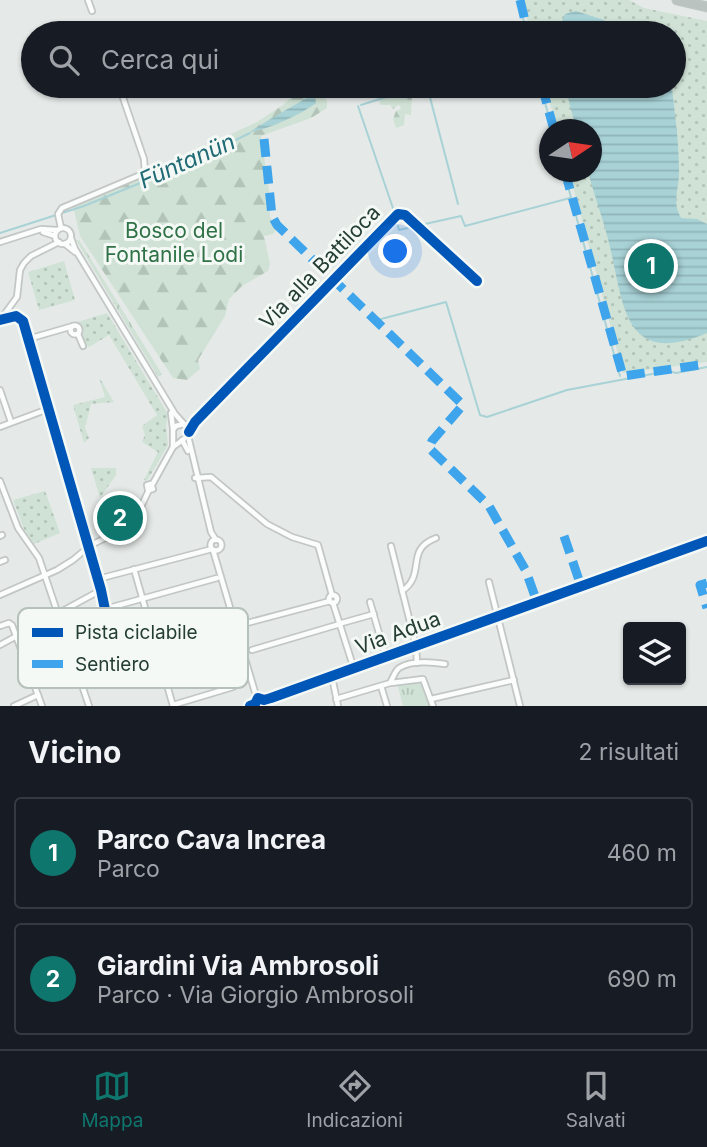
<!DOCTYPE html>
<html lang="it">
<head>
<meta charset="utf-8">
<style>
	body { margin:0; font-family:Inter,sans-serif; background:#20242c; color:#f1f3f6 }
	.controls { position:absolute; right:21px; bottom:21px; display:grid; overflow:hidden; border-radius:7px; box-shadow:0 2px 5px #0004 }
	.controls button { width:63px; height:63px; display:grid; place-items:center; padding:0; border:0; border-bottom:2px solid #363941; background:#171b24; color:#f1f3f6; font:35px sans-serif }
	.compass { position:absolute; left:539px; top:119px; width:63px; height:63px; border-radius:50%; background:#171b24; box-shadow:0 2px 5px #0004; rotate:77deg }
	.you { position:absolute; left:396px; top:252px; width:24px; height:24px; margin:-18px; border:5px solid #fff; border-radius:50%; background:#1a73e8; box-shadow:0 0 0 10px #1a73e833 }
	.badge { display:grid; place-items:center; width:46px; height:46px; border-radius:50%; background:#0f766e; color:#fff; font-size:23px; font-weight:700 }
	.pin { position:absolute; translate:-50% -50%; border:4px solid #fff; box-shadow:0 2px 7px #0006 }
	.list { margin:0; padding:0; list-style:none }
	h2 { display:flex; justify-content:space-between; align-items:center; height:91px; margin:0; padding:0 28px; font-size:30px }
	h2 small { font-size:23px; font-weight:400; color:#9ea1a6 }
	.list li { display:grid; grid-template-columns:46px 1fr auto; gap:21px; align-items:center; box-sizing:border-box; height:112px; margin:0 14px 14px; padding:0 14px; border:2px solid #363941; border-radius:7px }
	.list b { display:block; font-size:26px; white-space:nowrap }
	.list p { margin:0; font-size:23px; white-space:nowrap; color:#9ea1a6 }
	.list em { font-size:23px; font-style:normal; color:#9ea1a6 }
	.icon { flex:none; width:38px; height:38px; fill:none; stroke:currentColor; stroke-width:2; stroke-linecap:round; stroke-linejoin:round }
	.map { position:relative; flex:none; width:707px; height:706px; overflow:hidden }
	.search { position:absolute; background:#171b24; box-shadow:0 2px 5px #0004; left:21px; right:21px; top:21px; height:77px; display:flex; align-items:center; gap:18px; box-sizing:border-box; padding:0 24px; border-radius:38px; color:#9ea1a6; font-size:26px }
	.sheet { height:343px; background:#171b24 }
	nav { display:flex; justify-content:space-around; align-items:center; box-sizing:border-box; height:98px; border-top:2px solid #363941; background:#171b24; font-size:19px; color:#9ea1a6 }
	nav a { display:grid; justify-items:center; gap:4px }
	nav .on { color:#0f766e }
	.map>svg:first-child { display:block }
	.grass { fill:url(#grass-tufts) }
	.forest { fill:url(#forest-firs) }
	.park { fill:url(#park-dots) }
	.water { fill:url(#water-rules) }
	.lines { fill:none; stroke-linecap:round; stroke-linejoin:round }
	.stream { stroke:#a8d2d6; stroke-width:2 }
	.minor-casing { stroke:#c2c7c5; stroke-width:8 }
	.highway-casing { stroke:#bdc6c3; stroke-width:11 }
	.minor { stroke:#fbfcfc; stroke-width:4.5 }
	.highway { stroke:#bbc3c1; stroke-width:8 }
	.quiet { stroke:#3ea4eb; stroke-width:9; stroke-dasharray:18 9; stroke-linecap:butt }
	.cycleway-casing { stroke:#f4f9f6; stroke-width:15 }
	.cycleway { stroke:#0057b8; stroke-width:10 }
	.labels { text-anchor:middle; stroke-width:6; stroke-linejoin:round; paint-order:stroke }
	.park-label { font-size:21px; fill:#307247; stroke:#f4f9f6 }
	.street-label { font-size:21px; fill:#243d35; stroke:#f4f9f6 }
	.water-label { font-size:23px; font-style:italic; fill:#216b76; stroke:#f4f9f6 }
	.key { fill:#f4f9f6; stroke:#b6c1bc; stroke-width:2 }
	.key-label { font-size:19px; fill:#243d35 }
</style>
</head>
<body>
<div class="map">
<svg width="707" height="706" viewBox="0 0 707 706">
	<defs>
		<pattern id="grass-tufts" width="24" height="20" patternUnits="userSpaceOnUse" patternTransform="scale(1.75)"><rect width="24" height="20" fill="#d0e2d5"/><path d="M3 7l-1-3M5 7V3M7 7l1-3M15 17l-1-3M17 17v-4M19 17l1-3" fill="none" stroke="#b2c3b7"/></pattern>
		<pattern id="forest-firs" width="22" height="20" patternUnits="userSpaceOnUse" patternTransform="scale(1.75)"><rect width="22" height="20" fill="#d0e2d5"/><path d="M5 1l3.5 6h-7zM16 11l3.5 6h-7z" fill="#b2c3b7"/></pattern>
		<pattern id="park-dots" width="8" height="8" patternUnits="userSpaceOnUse" patternTransform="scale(1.75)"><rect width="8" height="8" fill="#d0e2d5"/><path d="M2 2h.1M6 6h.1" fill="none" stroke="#b2c3b7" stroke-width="1.8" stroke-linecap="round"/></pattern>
		<pattern id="water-rules" width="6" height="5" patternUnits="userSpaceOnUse" patternTransform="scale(1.75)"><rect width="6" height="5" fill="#a8d2d6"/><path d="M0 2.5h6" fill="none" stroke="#90b5b8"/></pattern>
	</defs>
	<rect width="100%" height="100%" fill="#e5eae8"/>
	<g class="grass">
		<path d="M76,240H79L162,374L158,377Z"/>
		<path d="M422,680L431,706H403L397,683Z"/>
	</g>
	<g class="forest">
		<path d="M303,86H315L327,101V108L311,118L261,136L269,190L270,217L277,229L273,234L264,236L270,264L268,271L242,286L229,299L225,316L198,360L200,369L187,380L173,378L80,236L73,206L257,122L283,105Z"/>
		<path d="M407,88L412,95L411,115L405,114L404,125L396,128L393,119L396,111L401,109L400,106L398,105L393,109L390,105H380L379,98Z"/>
	</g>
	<g class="park">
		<path d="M522,0H629L644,8L707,21V362L623,373L569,172H592V130L557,129L545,86H674V33H531Z"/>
		<path d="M64,261L75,300L39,310L28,272Z"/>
		<path d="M107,313L168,414L166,426L168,445L147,481L144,480L158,452L142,442L145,435L142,426L157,415L109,335L89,347L84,342L80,325L74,323Z"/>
		<path d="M99,377L114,402L91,404L85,428L89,438L84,443L73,405L105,397Z"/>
		<path d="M91,468H116V475L100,498Z"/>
		<path d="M45,491L60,533L34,544L24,529L13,500Z"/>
		<path d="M112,507L131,517L114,531L107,511Z"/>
	</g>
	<g class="water">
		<path d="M576,11L601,19L633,33H557L565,14Z"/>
		<path d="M565,86H674L672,88C675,115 679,143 679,170C680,187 671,201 681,218L697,219L707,224V333C620,370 624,299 608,239C602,216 594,194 588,172H592V130L576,129Z"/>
		<path d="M312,95L315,96L316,103C302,114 267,130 250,132C254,128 303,100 312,95Z"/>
	</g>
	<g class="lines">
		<g class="stream">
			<path d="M518,0L527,33"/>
			<path d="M427,86L458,204"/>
			<path d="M540,86L553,130"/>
			<path d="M361,105L421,86"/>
			<path d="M358,106L395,214"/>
			<path d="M564,172L620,376"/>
			<path d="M62,213L84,206L182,166L250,133"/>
			<path d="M396,219L399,230L412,227"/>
			<path d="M425,224L461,216L465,226L570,198"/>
			<path d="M0,233L56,215"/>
			<path d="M381,319L446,302L480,415L487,417L567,390L668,371L676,373L707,367"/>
		</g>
		<g class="minor-casing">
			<g id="minor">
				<path d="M88,0L92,11"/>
				<path d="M61,228L58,214L62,208L145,173L144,159L119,86"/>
				<circle cx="63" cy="236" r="8"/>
				<path d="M43,232L55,236"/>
				<path d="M71,238L75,249L175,414L184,424"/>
				<path d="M0,242L41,229L57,230"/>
				<path d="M65,244L75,252"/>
				<path d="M1,319L17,297L20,270L24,263L31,256L59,242"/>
				<path d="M0,320L16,316L23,321L101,590L116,663"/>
				<circle cx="75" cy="330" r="4.5"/>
				<path d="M78,334L83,346"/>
				<path d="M28,339L73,326"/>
				<path d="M0,390L11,422"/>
				<path d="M171,413L173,429"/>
				<path d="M0,427L48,409"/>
				<path d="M189,432L195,422L398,214L405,215L477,281"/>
				<path d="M188,436L211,532L216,540"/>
				<path d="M182,440L188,451"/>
				<path d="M173,447V430L176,426L184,424L189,432"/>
				<path d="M195,478L211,477L267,524L292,537L318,545L332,595"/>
				<path d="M0,481L18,528L39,558L89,706"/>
				<path d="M151,484L153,489L148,490L147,485Z"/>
				<path d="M152,485L173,447L184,439"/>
				<path d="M0,536L2,535"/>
				<circle cx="216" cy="545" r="5.5"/>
				<path d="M391,546L416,646L417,663"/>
				<path d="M213,550L257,699"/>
				<path d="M0,562L5,560"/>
				<path d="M134,569L173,706"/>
				<path d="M98,579L212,549"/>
				<path d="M489,582L520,706"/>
				<path d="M402,591C427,574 404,550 436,538"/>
				<path d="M0,595L57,570L73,560L91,545L126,528L137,515L149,490"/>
				<circle cx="333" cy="599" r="4"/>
				<path d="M370,602L386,657"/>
				<path d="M333,603L354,669"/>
				<path d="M105,609L217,578"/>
				<path d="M342,623L374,614"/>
				<path d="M0,626L9,623L12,625L42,706"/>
				<path d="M236,626L330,601"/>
				<path d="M0,645L101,590"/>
				<path d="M157,650L232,629"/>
				<path d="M252,650L340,624"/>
				<path d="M25,659L110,633"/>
				<path d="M78,674L158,652"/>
				<path d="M332,677L338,706"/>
				<path d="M165,678L241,657"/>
				<path d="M391,683L423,679L433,706"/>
				<path d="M381,686L387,706"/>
				<path d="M336,699L390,683C393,678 395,671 399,668C411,660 432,662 445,664"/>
				<path d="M431,699L514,680"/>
				<path d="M173,705L233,687"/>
				<path d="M14,706L38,695"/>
				<path d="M250,706L255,704L258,698L264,700L271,698L707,541"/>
			</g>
		</g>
		<g class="highway-casing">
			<path id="highway" d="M677,0L707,7"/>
		</g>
		<use href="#minor" class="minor"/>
		<use href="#highway" class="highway"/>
		<g class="quiet">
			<path d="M520,0L528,33"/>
			<path d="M542,86L554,130"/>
			<path d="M264,139L272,216L277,225L463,405L432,441L429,448L489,506L526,571L537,602"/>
			<path d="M565,172L623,376L707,364"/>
			<path d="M564,536L581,586"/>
			<path d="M707,583L700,585L707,608"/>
		</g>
		<g class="cycleway-casing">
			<g id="cycleway">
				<path d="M0,320L16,316L23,321L101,590L116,663"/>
				<path d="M189,432L195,422L398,214L405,215L477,281"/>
				<path d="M250,706L255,704L258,698L264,700L271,698L707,541"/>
			</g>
		</g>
		<use href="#cycleway" class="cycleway"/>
	</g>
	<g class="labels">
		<g class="park-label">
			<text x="174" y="238">Bosco del<tspan x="174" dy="24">Fontanile Lodi</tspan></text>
		</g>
		<g class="street-label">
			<text transform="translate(320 267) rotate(-46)" y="7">Via alla Battiloca</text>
			<text transform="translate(398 633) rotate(-20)" y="7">Via Adua</text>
		</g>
		<g class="water-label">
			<text transform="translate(187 161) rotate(-24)" y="8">Füntanün</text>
		</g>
	</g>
	<rect x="18" y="608" width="230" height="80" rx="10" class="key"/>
	<rect x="32" y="628" width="31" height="9" fill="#0057b8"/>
	<rect x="32" y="660" width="31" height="8" fill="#3ea4eb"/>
	<g class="key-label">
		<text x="75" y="639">Pista ciclabile</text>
		<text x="75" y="671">Sentiero</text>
	</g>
</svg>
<div class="controls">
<button><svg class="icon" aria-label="layers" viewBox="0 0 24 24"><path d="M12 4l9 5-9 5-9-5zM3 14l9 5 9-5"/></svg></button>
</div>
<svg class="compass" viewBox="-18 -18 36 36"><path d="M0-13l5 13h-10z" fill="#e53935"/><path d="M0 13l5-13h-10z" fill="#9ea1a6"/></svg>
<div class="you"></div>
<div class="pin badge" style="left:651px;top:266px">1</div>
<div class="pin badge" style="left:120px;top:518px">2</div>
<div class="search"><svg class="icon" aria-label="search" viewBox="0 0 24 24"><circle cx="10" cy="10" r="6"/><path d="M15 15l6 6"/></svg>Cerca qui</div>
</div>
<section class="sheet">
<h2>Vicino<small>2 risultati</small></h2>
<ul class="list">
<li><span class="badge">1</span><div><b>Parco Cava Increa</b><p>Parco</p></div><em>460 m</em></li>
<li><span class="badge">2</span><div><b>Giardini Via Ambrosoli</b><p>Parco · Via Giorgio Ambrosoli</p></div><em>690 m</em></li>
</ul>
</section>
<nav>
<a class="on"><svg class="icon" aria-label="map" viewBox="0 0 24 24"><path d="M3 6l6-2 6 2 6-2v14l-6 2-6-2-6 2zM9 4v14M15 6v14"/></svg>Mappa</a>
<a><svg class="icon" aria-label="directions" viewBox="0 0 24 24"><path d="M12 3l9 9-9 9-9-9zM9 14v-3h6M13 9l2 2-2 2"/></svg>Indicazioni</a>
<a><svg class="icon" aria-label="saved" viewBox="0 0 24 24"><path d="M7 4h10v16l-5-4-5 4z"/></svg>Salvati</a>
</nav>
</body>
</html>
